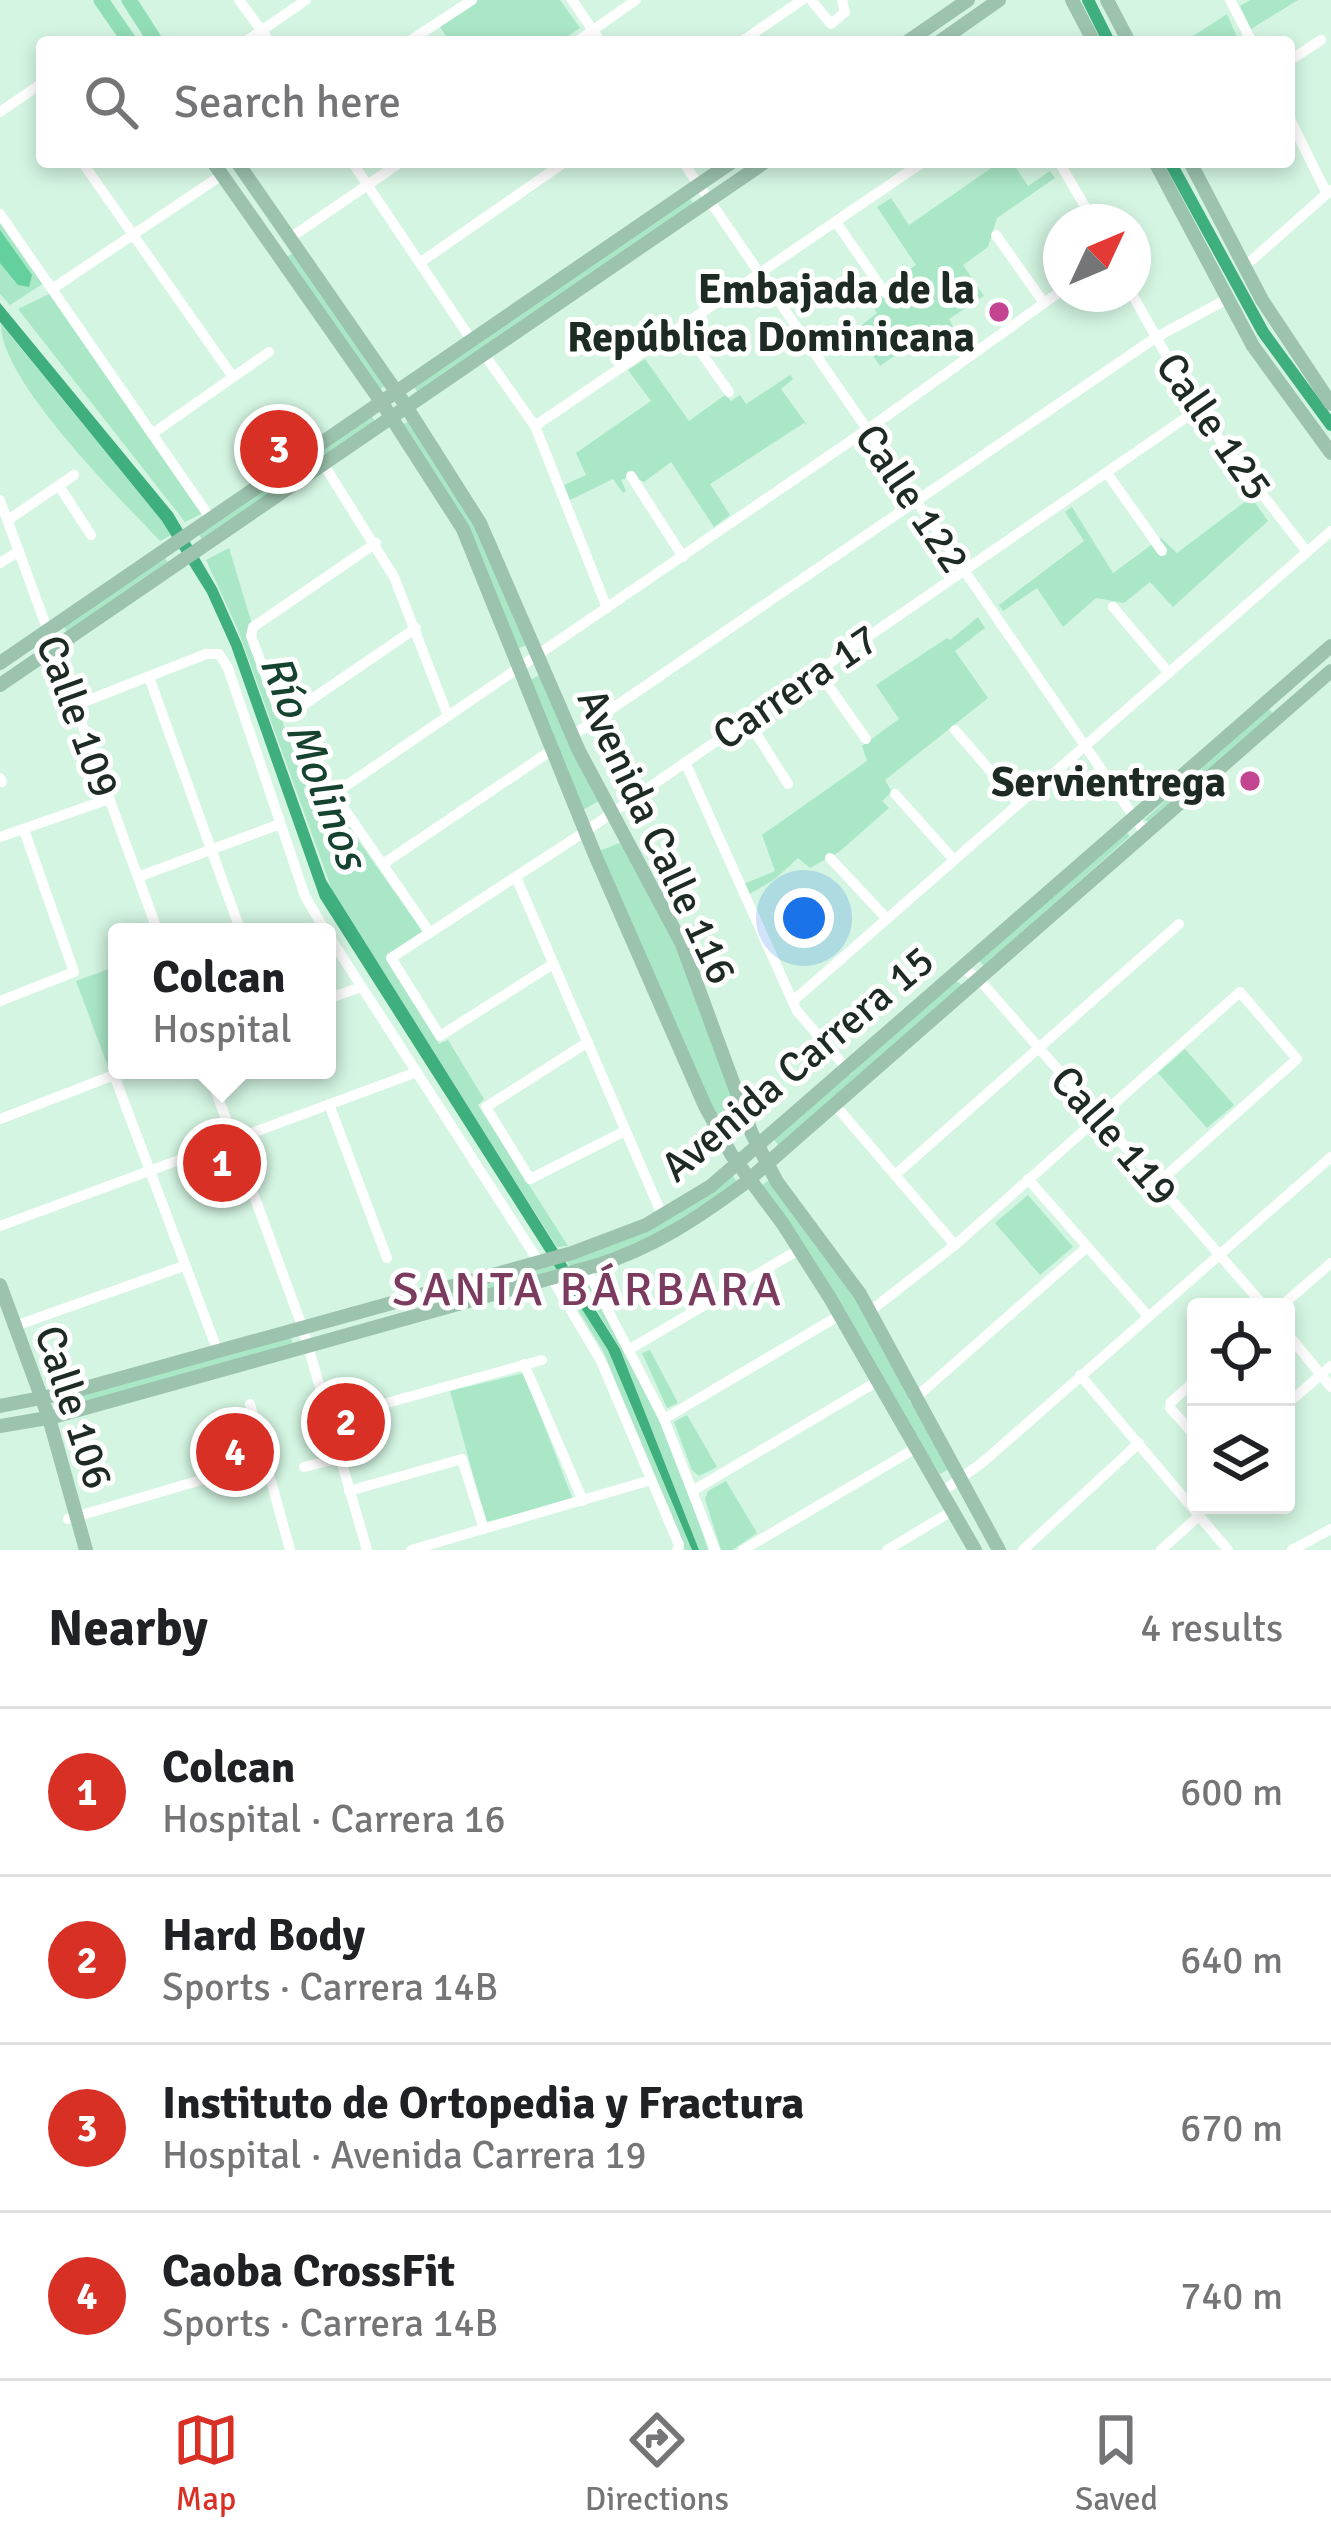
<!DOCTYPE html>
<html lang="en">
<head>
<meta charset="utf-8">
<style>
	body { margin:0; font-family:Signika,sans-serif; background:#f6f6f6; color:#202124 }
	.controls { position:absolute; right:36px; bottom:36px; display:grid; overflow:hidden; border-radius:12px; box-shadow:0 6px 18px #0003 }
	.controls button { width:108px; height:108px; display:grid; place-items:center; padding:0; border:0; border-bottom:3px solid #e0e0e0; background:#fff; color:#202124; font:60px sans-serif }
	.compass { position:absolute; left:1043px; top:204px; width:108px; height:108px; border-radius:50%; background:#fff; box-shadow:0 6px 18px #0003; rotate:46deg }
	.you { position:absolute; left:804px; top:918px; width:42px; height:42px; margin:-30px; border:9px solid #fff; border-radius:50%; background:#1a73e8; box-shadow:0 0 0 18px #1a73e833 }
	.badge { display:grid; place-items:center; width:78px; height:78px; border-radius:50%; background:#d93025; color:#fff; font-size:39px; font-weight:700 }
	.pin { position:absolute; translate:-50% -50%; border:6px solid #fff; box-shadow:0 3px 12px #0006 }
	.popup { position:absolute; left:108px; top:923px; width:228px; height:156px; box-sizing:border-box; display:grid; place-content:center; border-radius:12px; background:#fff; filter:drop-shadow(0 3px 9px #0005); font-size:39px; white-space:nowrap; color:#757577 }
	.popup b { font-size:45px; color:#202124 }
	.popup::after { content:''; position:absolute; left:50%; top:100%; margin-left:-24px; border:24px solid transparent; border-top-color:#fff }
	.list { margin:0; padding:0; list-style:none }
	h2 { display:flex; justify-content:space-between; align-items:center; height:156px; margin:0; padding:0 48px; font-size:51px }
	h2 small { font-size:39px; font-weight:400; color:#757577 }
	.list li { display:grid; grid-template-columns:78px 1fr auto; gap:36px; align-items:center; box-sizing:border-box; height:168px; padding:0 48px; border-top:3px solid #e0e0e0 }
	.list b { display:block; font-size:45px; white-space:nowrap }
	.list p { margin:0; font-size:39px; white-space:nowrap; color:#757577 }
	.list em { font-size:39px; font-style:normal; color:#757577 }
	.icon { flex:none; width:66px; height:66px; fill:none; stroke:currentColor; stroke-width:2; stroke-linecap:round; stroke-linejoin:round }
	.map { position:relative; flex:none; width:1331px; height:1550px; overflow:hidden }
	.search { position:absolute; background:#fff; box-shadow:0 6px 18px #0003; left:36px; right:36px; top:36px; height:132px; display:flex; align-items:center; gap:30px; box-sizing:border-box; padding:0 42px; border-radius:12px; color:#757577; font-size:45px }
	.sheet { height:828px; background:#fff }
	nav { display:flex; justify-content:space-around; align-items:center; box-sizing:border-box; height:168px; border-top:3px solid #e0e0e0; background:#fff; font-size:33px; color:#757577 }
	nav a { display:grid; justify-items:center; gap:6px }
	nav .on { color:#d93025 }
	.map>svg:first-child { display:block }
	.green { fill:#aae7c7 }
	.forest { fill:#63d09d }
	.water { fill:#3faf7e }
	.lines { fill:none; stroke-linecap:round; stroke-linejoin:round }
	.river { stroke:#3faf7e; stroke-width:12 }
	.minor { stroke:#fff; stroke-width:10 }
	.major { stroke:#9cc3ae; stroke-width:14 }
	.highway { stroke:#91ddb6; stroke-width:15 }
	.poi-dot { fill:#c34491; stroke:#fff; stroke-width:4.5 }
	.labels { text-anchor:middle; stroke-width:10; stroke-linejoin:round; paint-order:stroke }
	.poi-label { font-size:42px; font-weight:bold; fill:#1e2b24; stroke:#fff; text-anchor:end }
	.street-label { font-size:42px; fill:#1e2b24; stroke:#fff }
	.water-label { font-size:45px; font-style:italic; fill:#15432f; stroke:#fff }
	.quarter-label { font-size:48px; letter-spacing:3px; fill:#7b3b5f; stroke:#fff }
</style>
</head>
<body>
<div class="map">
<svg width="1331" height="1550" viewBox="0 0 1331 1550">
	<rect width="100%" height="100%" fill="#d4f5e2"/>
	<g class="green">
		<path d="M475,0H560L580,28L559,42H450L438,24Z"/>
		<path d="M1250,0H1298L1251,29L1240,6Z"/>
		<path d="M1227,14L1237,37L1230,42H1184Z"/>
		<path d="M1000,162H1012L1028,186L1050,171L1055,178L997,218L988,247L963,265L984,296L949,319L965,349L956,355L940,324L880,366L860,337L847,345L843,340L840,342L877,313L867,298L916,265L877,207L891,198L909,225Z"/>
		<path d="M689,197L694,205L419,394L414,387Z"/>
		<path d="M0,221L44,283L10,305L0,294Z"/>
		<path d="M294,252L387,384L378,391L284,259Z"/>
		<path d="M53,292L203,513L185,522L18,309Z"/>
		<path d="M1,324L162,521L171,535L160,541C121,499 0,381 1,324Z"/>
		<path d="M645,359L689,421L725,395L731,401L740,395L746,404L790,375L793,379L781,389L807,425L804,423L710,484L730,515L714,527L671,462L644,482L631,476L621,480L626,491L623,493L613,479L570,500L564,485L586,475L576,453L651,401L628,370Z"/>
		<path d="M371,415L377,425L203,541L198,533Z"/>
		<path d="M410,420L477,524L529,644L517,649L482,561L401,426Z"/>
		<path d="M1251,497L1268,521L1173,607L1150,582L1124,603L1096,598L1063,627L1037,588L1003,611L999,605L1084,541L1065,512L1072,507L1113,573L1161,538L1177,553Z"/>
		<path d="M229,548L278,710L316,810L332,803L424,934L389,961L439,1044L448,1040L484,1099L478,1105L568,1246L557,1247L335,898L238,630L206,560Z"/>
		<path d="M163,554L168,563L67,632L62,623Z"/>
		<path d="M978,617L985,628L955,651L988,698L885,780L892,792L882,801L889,808L839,852L810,868L798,858L775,879L748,895L744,884L775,871L762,835L867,761L862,746L899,719L876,685L947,638L950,640Z"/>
		<path d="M542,674L599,801L581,811L528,681Z"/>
		<path d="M1268,708L1274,714L1150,822L1144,820Z"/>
		<path d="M1126,832L1130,836L984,966L977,959Z"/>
		<path d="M622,842L668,924L744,1127L726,1139L599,851Z"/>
		<path d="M117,966V1070L110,1072L76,981Z"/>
		<path d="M953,980L963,985L779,1146L773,1138Z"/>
		<path d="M1185,1049L1234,1105L1207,1128L1158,1073Z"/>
		<path d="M732,1175L738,1183L634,1248L571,1268L566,1260L631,1238Z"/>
		<path d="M770,1179L855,1294L949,1469L940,1474L760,1187Z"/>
		<path d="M1028,1195L1073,1247L1040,1275L995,1223Z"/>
		<path d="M553,1263L558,1271L460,1299L424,1303Z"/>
		<path d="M588,1280C638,1366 678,1456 708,1550H699L620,1349L580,1282Z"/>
		<path d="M567,1284L608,1350L692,1550H685L603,1351L563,1285Z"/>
		<path d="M291,1336L292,1343L60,1411L57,1401Z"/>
		<path d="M650,1350L678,1403L667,1408L642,1353Z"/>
		<path d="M524,1373L573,1500L486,1522L450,1391Z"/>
		<path d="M687,1415L717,1467L699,1476L692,1470L674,1422Z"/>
		<path d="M726,1481L757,1533L732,1550H721L705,1499L708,1491Z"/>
	</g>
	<path class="forest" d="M0,230L32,275L29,287L18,285L0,263Z"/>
	<path class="water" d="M0,303L173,513L217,588L242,644L326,880L620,1349L699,1550H692L608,1350L320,898L231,646L207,593L162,521L0,322Z"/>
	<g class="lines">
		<g class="river">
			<path d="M1088,0L1109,42"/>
			<path d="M1170,162L1263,332L1331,425"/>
		</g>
		<g class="minor">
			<path d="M239,0L270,42"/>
			<path d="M572,0L601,42"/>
			<path d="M811,0L831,24L845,12L842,0"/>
			<path d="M1230,0L1252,42"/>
			<path d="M245,42L306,0"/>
			<path d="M408,42L472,0"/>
			<path d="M576,42L636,0"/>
			<path d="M741,42L802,0"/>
			<path d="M1289,61L1321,40"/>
			<path d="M0,112L42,83"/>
			<path d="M1289,117L1327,194"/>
			<path d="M82,162L233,377"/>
			<path d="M352,162L472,341"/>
			<path d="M683,162L1145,833"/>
			<path d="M1059,162L1094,222"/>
			<path d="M0,214L211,519"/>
			<path d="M836,222L885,293"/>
			<path d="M996,235L1044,303"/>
			<path d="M290,238L401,162"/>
			<path d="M421,262L565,162"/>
			<path d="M1244,267L1331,190"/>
			<path d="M52,289L222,175"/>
			<path d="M1132,294L1197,410L1307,552"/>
			<path d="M683,327L729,392"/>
			<path d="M484,354L535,426L607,608"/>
			<path d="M535,426L923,162"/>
			<path d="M152,434L269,352"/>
			<path d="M324,465L394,577L448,716"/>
			<path d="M1107,473L1162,551"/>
			<path d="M631,476L683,557"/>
			<path d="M59,486L91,535"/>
			<path d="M0,500L158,932"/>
			<path d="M8,520L74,475"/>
			<path d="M376,543L253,627L251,636L279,711L293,712L416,628"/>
			<path d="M0,563L19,551"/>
			<path d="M1113,607L1169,673"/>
			<path d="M818,671L866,739"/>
			<path d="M149,677L241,932"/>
			<path d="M76,705L206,654H219L228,668L305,896L326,932"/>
			<path d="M747,719L788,784"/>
			<path d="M955,730L1019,804"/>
			<path d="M572,736L1155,338L1227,299"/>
			<path d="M685,762L797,1011L848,1070"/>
			<path d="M0,778L2,782"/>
			<path d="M895,794L954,860"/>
			<path d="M0,837L109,799"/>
			<path d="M830,858L887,919"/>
			<path d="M383,864L552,750"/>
			<path d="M138,877L280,824"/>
			<path d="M516,877L663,1217"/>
			<path d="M327,933L539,1262"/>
			<path d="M430,933L334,794L871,427L1061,291"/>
			<path d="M553,964L440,1036L391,958L586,831L1197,410"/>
			<path d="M961,968L978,978L1265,1307"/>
			<path d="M327,999L361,987"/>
			<path d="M0,1001L74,972L24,830"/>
			<path d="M793,1001L1331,531"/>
			<path d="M588,1042L486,1107L530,1179L625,1131"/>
			<path d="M208,1070L303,1329L367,1550"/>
			<path d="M329,1104L387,1258"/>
			<path d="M835,1105L955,1245"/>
			<path d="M0,1119L114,1075L218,1352"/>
			<path d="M895,1175L1179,924"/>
			<path d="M1028,1179L1148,1316"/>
			<path d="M0,1226L417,1072"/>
			<path d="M586,1268L664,1419L715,1550"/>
			<path d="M551,1277L601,1361L679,1545L677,1550"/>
			<path d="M1280,1307L1331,1263"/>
			<path d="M869,1312L955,1245L1240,992L1297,1059L1158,1183"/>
			<path d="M15,1326L184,1266"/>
			<path d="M1286,1332L1331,1387"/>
			<path d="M630,1349L800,1249"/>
			<path d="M524,1364L583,1501"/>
			<path d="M1080,1375L1228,1550"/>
			<path d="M1196,1380L1171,1402L1170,1408L1196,1437"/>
			<path d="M914,1399L1087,1247"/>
			<path d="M250,1404L290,1550"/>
			<path d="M1286,1405L1331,1366"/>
			<path d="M329,1419L542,1360"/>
			<path d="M664,1419L840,1315"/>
			<path d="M304,1467L340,1458"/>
			<path d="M694,1490L878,1381"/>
			<path d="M349,1491L462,1459L484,1529"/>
			<path d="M942,1492L983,1462L1331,1157"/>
			<path d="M68,1519L266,1461"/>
			<path d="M411,1550L651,1480"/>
			<path d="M743,1550L916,1448"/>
			<path d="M887,1550L952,1511"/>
			<path d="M1023,1550L1139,1443"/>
			<path d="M1161,1550L1200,1515"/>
			<path d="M1292,1550L1331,1529"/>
		</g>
		<g class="major">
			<path d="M1072,0L1094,42"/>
			<path d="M1107,0L1129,42"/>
			<path d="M907,42L968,0"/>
			<path d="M939,42L999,0"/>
			<path d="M213,162L382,403L463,529L595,855L705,1106L731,1154L783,1224L830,1298L975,1550"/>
			<path d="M237,162L402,400L480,523L579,751L682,944L752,1134L777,1182L860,1294L999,1550"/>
			<path d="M1155,162L1253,346L1331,453"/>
			<path d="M1190,162L1262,300L1331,404"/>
			<path d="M0,663L732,162"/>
			<path d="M0,685L765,162"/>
			<path d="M0,1285L49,1418L86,1550"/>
			<path d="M0,1406L67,1393L572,1253L646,1225L711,1186L1331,646"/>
			<path d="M0,1426L53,1417L598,1265C654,1247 698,1218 745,1183L1331,671"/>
		</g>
		<g class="highway">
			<path d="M101,0L130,42"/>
			<path d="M129,0L156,42"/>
		</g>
	</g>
	<g class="poi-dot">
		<circle cx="999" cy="312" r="12"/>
		<circle cx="1250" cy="781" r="12"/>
	</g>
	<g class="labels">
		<g class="poi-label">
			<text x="975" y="303">Embajada de la<tspan x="975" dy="48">República Dominicana</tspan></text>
			<text x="1226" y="796">Servientrega</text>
		</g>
		<g class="street-label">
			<text transform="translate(1215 426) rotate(55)" y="15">Calle 125</text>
			<text transform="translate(913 498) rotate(56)" y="15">Calle 122</text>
			<text transform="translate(795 686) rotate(-34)" y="15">Carrera 17</text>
			<text transform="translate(79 716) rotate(70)" y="15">Calle 109</text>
			<text transform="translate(658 836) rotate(65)" y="15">Avenida Calle 116</text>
			<text transform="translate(797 1063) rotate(-40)" y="15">Avenida Carrera 15</text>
			<text transform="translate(1115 1135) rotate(49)" y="15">Calle 119</text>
			<text transform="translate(75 1407) rotate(72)" y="15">Calle 106</text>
		</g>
		<g class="water-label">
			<text transform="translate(315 761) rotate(69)" y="16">Río Molinos</text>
		</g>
		<g class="quarter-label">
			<text x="588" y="1305">SANTA BÁRBARA</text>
		</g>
	</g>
</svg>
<div class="controls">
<button><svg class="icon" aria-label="locate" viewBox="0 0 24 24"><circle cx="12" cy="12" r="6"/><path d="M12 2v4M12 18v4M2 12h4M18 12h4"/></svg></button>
<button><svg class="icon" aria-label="layers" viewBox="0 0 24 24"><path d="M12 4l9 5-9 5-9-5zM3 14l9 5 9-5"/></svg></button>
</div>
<svg class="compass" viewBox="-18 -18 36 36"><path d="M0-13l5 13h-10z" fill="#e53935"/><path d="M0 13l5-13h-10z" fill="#757577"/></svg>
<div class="you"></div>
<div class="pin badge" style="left:222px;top:1163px">1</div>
<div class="popup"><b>Colcan</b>Hospital</div>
<div class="pin badge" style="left:346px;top:1422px">2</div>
<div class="pin badge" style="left:279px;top:449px">3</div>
<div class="pin badge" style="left:235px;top:1452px">4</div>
<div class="search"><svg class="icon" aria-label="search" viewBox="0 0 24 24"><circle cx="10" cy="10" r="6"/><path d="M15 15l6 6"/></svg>Search here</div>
</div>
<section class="sheet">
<h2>Nearby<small>4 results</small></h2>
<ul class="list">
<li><span class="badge">1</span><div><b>Colcan</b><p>Hospital · Carrera 16</p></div><em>600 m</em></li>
<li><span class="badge">2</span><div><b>Hard Body</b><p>Sports · Carrera 14B</p></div><em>640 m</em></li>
<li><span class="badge">3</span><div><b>Instituto de Ortopedia y Fractura</b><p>Hospital · Avenida Carrera 19</p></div><em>670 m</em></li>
<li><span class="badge">4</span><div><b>Caoba CrossFit</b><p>Sports · Carrera 14B</p></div><em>740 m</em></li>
</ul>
</section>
<nav>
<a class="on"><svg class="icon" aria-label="map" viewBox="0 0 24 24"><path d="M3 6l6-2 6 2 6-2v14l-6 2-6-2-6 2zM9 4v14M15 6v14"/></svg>Map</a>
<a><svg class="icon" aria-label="directions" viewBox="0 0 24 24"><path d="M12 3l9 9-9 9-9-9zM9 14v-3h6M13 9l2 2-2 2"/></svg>Directions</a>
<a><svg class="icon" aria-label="saved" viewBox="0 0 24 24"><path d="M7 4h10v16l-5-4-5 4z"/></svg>Saved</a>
</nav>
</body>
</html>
